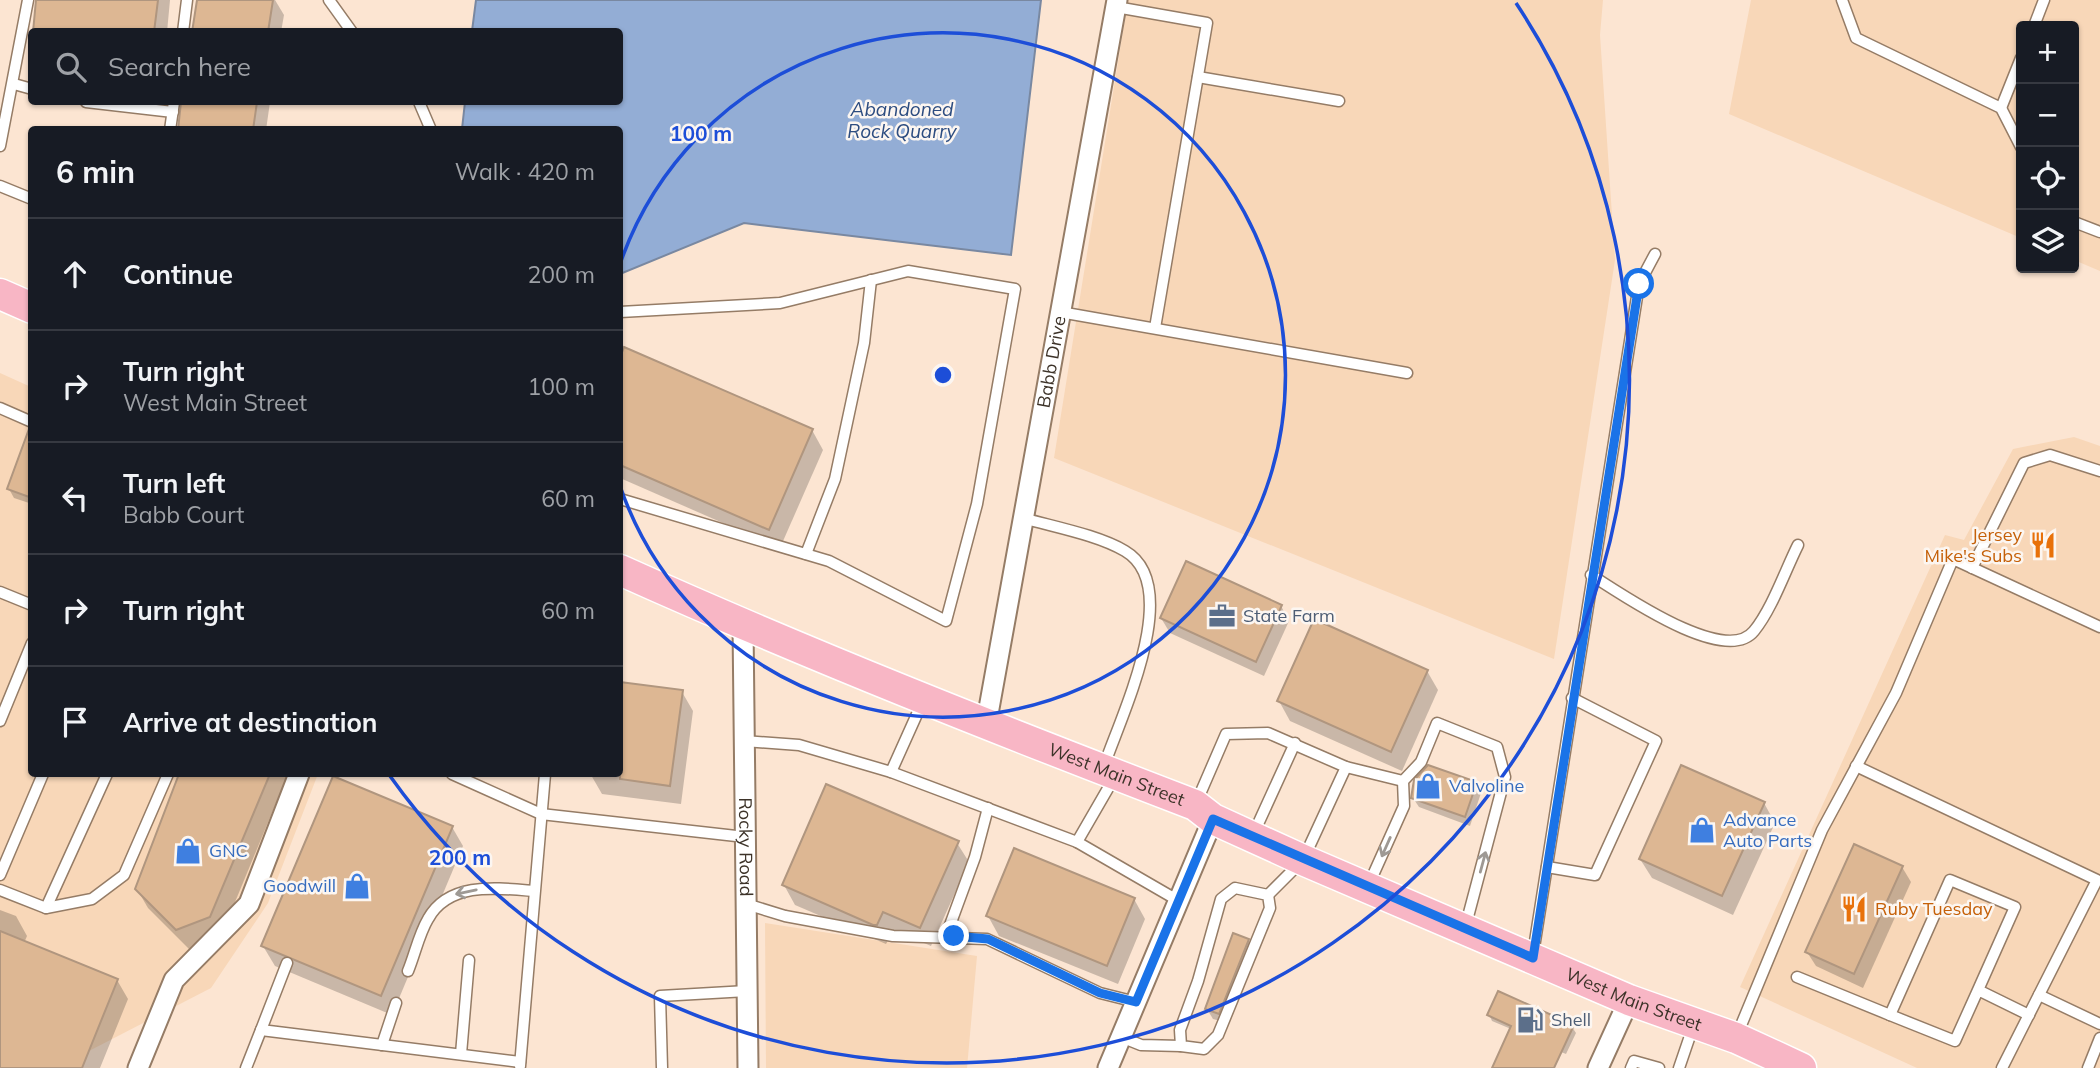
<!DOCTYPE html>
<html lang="en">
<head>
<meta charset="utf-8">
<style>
	body { margin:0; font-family:Mulish,sans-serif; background:#20242c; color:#f1f3f6 }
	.controls { position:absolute; right:21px; top:21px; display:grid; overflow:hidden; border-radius:7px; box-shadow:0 2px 5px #0004 }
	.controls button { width:63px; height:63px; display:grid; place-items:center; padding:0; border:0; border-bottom:2px solid #363941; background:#171b24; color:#f1f3f6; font:35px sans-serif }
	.stop { position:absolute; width:21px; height:21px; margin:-16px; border:5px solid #1a73e8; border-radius:50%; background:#fff }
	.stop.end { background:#1a73e8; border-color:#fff; box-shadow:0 2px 7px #0008 }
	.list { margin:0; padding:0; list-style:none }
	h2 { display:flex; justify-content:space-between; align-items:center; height:91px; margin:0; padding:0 28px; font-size:30px }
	h2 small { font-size:23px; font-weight:400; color:#9ea1a6 }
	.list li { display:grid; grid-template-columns:46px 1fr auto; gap:21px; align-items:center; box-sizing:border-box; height:112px; padding:0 28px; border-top:2px solid #363941 }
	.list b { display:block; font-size:26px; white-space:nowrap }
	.list p { margin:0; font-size:23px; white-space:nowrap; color:#9ea1a6 }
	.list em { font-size:23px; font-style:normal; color:#9ea1a6 }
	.icon { flex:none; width:38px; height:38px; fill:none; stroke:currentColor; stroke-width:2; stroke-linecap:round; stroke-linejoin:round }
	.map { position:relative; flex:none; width:2100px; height:1068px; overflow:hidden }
	.search { position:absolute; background:#171b24; box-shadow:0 2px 5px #0004; left:28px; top:28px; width:595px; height:77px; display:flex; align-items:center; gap:18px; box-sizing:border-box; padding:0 24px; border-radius:7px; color:#9ea1a6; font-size:26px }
	.panel { position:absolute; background:#171b24; box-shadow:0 2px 5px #0004; left:28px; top:126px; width:595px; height:651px; border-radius:7px }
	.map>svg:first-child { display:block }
	.built { fill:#f8d7b8 }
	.water { fill:#93add5; stroke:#7988a1; stroke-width:2 }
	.shadow { fill:#0003 }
	.building { fill:#ddb793; stroke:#b0967f; stroke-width:2 }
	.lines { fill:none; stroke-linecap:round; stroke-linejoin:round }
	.lane-casing { stroke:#957c66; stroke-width:13 }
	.street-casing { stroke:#957c66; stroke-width:23 }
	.primary-casing { stroke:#fff; stroke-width:33 }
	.lane { stroke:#fff; stroke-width:10 }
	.street { stroke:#fff; stroke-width:19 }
	.primary { stroke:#f8b6c5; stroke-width:30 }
	.oneway { stroke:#9e9994 }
	.route { stroke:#1a73e8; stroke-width:9 }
	.ring { fill:none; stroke:#1d4ed8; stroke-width:3.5 }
	.labels { text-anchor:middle; stroke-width:5; stroke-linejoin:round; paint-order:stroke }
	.street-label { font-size:18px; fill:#3d3329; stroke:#fcf6f1 }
	.food-label { font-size:18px; fill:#c56008; stroke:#fcf6f1; text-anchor:end }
	.service-label { font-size:18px; fill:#4e5e75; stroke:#fcf6f1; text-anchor:start }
	.shop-label { font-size:18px; fill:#366cbe; stroke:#fcf6f1; text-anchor:start }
	.water-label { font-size:19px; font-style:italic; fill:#2c4c80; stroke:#fcf6f1 }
	.centre { fill:#1d4ed8; stroke:#fcf6f1; stroke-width:3.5 }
	.ring-label { font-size:21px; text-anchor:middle; font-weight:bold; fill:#1d4ed8; stroke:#fcf6f1; stroke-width:5; stroke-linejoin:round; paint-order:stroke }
</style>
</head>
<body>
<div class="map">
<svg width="2100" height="1068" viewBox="0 0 2100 1068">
	<rect width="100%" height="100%" fill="#fce5d2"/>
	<g class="built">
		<path d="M1128,0H1603L1600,35L1615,260L1554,659L1054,458Z"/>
		<path d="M1751,0H2100V271L2074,260V26H2021V238L1729,114Z"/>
		<path d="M0,373L31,387L32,774H318L268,903L211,988L56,1068H0Z"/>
		<path d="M2074,437L2100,446V1068H1917L1740,987L1945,535L1964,540L2013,449Z"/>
		<path d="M765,923L977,956L967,1068H766Z"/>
	</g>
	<path class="water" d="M476,0H1041L1011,255L744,223L620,274V130L462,129L465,102H620V32L472,31Z"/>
	<g class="shadow">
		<path d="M38,0H170L167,32H34Z"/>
		<path d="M198,0H275L284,15L281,32H194Z"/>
		<path d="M183,102H270L266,130H178Z"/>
		<path d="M625,350L812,430L823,450L780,548L620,478V362Z"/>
		<path d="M32,465V504L14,498L9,489Z"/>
		<path d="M1281,606L1289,621L1264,676L1170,633L1161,618Z"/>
		<path d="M1427,671L1438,690L1402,771L1290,721L1279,701Z"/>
		<path d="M620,684L682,692L693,711L681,804L602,794L591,775L620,774Z"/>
		<path d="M181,774H288L221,936L189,949L148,908L137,889Z"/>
		<path d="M1476,784L1481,793L1470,826L1419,807L1413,798Z"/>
		<path d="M1764,803L1775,823L1733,915L1652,878L1640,859Z"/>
		<path d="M452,827L463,846L392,1015L275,966L263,946Z"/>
		<path d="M957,843L969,862L931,946L894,930L886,944L795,905L784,885Z"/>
		<path d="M1902,867L1911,882L1863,988L1816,966L1807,952Z"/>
		<path d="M1134,899L1145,919L1118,984L999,936L988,916Z"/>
		<path d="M0,910L16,916L27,936L24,943L117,980L128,999L100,1068H0Z"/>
		<path d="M1248,940L1254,950L1224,1022L1213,1019L1207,1009Z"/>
		<path d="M1489,1014L1572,1027L1576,1033L1566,1054L1561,1052L1554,1068H1494L1511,1029L1492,1021Z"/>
	</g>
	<g class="building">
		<path d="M36,0H158L154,32H33Z"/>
		<path d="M197,0H273L268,32H192Z"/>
		<path d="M181,102H257L253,130H178Z"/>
		<path d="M624,347L813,429L769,530L620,465V358Z"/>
		<path d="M29,429H32V498L7,489Z"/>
		<path d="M1186,561L1282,605L1256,662L1160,618Z"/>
		<path d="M1314,619L1428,670L1391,752L1277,701Z"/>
		<path d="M620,682L683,690L670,786L620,779Z"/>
		<path d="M1428,765L1477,782L1465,817L1411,798L1414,780Z"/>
		<path d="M1681,765L1765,802L1722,896L1639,859Z"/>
		<path d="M179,774H270L210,917L176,930L135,889Z"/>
		<path d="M333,776L453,826L381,996L261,946Z"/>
		<path d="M826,784L959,841L920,928L883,912L877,925H873L782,885Z"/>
		<path d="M1854,844L1903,866L1854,974L1805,952Z"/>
		<path d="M1014,848L1135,898L1107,966L986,916Z"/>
		<path d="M0,931L118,979L82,1068H0Z"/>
		<path d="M1233,933L1249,939L1219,1014L1205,1009Z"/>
		<path d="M1498,991L1574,1025L1554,1068H1492L1511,1026L1487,1015Z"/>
	</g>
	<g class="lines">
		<g class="lane-casing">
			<g id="lane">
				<path d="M329,0L352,32"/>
				<path d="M1842,0L1856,38L2001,108L2021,147"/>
				<path d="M1116,7L1207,23L1155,328"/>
				<path d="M2034,26L2044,0"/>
				<path d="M183,32L187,0"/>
				<path d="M1198,77L1339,101"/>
				<path d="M14,84L32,89"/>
				<path d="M86,102L173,112"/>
				<path d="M419,102L431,130"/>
				<path d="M2001,108L2021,58"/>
				<path d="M170,130L174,102"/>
				<path d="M0,146L28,0"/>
				<path d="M0,186L32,199"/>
				<path d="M2074,222L2100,232"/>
				<path d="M620,312L780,303L908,271L1015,289L977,504L946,621L829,561L620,499"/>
				<path d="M1060,312L1407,373"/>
				<path d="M0,408L32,422"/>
				<path d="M1023,518C1054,527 1098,535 1125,551C1185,586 1120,718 1104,766"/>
				<path d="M806,554L835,479L864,343L871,280"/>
				<path d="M1972,568L2024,463L2050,455L2100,471"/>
				<path d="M1591,575C1620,593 1725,667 1754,631C1772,609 1785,571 1798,545"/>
				<path d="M0,592L32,605"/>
				<path d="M0,721L32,643"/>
				<path d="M744,741L799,745L891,772L1077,842L1179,901"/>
				<path d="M1856,766L2097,880L2002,1068"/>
				<path d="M1346,767L1403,781"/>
				<path d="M891,772L922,703"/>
				<path d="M452,774L541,814L745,837"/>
				<path d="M1197,801L1226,734L1268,733L1346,767L1303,860L1268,895"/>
				<path d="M1253,835L1295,743"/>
				<path d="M1077,842L1114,778"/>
				<path d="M1547,867L1595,875L1656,741L1572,698"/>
				<path d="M0,875L43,774"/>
				<path d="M1369,884L1404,806L1403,781L1421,762L1437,723L1497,747L1505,777L1465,928"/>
				<path d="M1235,888L1268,895L1270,908L1218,1035L1204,1049L1181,1046L1180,1030L1198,981L1221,899Z"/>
				<path d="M0,890L46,908L92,899L124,875L168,774"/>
				<path d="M746,904L785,916L893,936L987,939L1100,993L1136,1002"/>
				<path d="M46,908L107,774"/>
				<path d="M946,936L975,857L988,808"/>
				<path d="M1533,954L1639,284L1655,254"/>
				<path d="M408,971C415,954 419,934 428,919C449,881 498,888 534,891"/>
				<path d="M1797,977L1890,1015"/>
				<path d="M1978,990L1955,1041L1890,1015L1950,880L2015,907L1978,990L2029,1015"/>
				<path d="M2039,995L2100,1024"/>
				<path d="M261,1030L287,963"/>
				<path d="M1737,1035L1822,830L1896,693L1953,559L2100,627"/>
				<path d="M1121,1037L1141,1045L1181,1046"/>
				<path d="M382,1045L396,1003"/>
				<path d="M461,1054L469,960"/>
				<path d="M520,1066L545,774"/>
				<path d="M246,1068L261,1030L520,1062"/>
				<path d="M662,1068L660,996L747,991"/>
				<path d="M1631,1068L1634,1061L1659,1068"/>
				<path d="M1679,1068L1693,1027"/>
				<path d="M2088,1068L2100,1038"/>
			</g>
		</g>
		<g class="street-casing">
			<g id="street">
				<path id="s1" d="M743,625L748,1068"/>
				<path id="s2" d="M986,725L1117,0"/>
				<path d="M138,1068L174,980L249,904L299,774"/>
				<path d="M1108,1068L1213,819"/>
				<path d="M1598,1068L1629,1000"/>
			</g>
		</g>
		<g class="primary-casing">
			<g id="primary">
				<path d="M0,294L32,308"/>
				<path id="s3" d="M620,570C809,655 1002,731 1195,805L1213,819L1303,860L1629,1000L1736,1038L1801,1068"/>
			</g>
		</g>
		<use href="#lane" class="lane"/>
		<use href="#street" class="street"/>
		<use href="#primary" class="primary"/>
	</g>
	<defs><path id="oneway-shaft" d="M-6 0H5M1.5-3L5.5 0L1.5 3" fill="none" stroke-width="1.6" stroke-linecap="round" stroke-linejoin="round" transform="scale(1.75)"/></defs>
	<g class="oneway">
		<use href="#oneway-shaft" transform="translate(1386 847) rotate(114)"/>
		<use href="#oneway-shaft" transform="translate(1483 862) rotate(-75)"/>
		<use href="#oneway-shaft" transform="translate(466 892) rotate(168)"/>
	</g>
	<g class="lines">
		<path class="route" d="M954,936L988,939L1100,993L1136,1002L1213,819L1533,958L1639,284"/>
	</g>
	<g class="ring">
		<path d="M620 264A342 342 0 1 1 620 486"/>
		<path d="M1516 3A683 683 0 0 1 390 776"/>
	</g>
	<defs>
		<g id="restaurant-bare" transform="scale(2.1)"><path d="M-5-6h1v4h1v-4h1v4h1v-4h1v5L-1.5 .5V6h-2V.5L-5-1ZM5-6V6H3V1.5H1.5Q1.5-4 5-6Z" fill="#e8710a" stroke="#fcf6f1" stroke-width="2.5" paint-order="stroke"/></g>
		<g id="office-bare" transform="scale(2.1)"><path d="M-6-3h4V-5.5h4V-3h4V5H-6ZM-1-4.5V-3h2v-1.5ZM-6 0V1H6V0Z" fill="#5c6f8a" stroke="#fcf6f1" stroke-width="2.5" paint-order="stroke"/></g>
		<g id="shop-bare" transform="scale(2.1)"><path d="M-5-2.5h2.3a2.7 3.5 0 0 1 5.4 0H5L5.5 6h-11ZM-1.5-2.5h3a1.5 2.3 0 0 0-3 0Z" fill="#3f7fe0" stroke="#fcf6f1" stroke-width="2.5" paint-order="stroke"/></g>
		<g id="fuel-bare" transform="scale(2.1)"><path d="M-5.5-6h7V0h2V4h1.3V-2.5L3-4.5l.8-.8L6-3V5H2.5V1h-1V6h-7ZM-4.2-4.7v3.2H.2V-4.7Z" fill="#5c6f8a" stroke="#fcf6f1" stroke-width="2.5" paint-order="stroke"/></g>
	</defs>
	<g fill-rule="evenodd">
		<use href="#restaurant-bare" x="2043" y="545"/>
		<use href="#office-bare" x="1222" y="616"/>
		<use href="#shop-bare" x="1428" y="786"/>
		<use href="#shop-bare" x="1702" y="830"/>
		<use href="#shop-bare" x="188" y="851"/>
		<use href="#shop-bare" x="357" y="886"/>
		<use href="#restaurant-bare" x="1854" y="909"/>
		<use href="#fuel-bare" x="1530" y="1020"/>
	</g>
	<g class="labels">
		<g class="street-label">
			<text dy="6" stroke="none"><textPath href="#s2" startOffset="369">Babb Drive</textPath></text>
			<text dy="6" stroke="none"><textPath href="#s3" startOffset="537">West Main Street</textPath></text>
			<text dy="6" stroke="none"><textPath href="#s1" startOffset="222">Rocky Road</textPath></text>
			<text dy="6" stroke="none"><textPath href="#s3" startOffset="1102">West Main Street</textPath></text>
		</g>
		<g class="food-label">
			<text x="2022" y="541">Jersey<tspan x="2022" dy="21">Mike's Subs</tspan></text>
			<text x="1875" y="915" text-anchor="start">Ruby Tuesday</text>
		</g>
		<g class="service-label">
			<text x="1243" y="622">State Farm</text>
			<text x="1551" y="1026">Shell</text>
		</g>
		<g class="shop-label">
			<text x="1449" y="792">Valvoline</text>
			<text x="1723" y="826">Advance<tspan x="1723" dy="21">Auto Parts</tspan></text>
			<text x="209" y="857">GNC</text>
			<text x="336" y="892" text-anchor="end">Goodwill</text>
		</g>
		<g class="water-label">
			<text x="902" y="116">Abandoned<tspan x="902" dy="22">Rock Quarry</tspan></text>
		</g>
	</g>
	<circle cx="943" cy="375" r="10" class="centre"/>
	<g class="ring-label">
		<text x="701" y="141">100 m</text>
		<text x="460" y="865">200 m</text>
	</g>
</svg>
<div class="controls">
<button>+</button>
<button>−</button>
<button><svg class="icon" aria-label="locate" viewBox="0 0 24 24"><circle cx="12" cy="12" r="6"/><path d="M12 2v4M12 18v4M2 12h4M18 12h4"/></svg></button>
<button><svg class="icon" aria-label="layers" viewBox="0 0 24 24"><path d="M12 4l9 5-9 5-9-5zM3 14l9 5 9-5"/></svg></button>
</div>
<div class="stop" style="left:1639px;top:284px"></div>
<div class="stop end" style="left:954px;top:936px"></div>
<div class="search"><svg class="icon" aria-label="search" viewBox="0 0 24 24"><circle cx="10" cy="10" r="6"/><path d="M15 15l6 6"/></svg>Search here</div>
<section class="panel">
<h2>6 min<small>Walk · 420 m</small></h2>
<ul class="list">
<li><svg class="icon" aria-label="ahead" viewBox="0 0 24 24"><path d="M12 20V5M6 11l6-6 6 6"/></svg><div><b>Continue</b></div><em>200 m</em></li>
<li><svg class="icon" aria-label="right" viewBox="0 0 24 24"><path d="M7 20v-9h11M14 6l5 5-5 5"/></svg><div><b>Turn right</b><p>West Main Street</p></div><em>100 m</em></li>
<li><svg class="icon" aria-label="left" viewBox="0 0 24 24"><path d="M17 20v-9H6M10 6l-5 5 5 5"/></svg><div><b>Turn left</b><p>Babb Court</p></div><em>60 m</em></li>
<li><svg class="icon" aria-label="right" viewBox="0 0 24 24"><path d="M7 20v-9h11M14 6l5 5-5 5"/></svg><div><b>Turn right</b></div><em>60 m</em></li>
<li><svg class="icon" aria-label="arrive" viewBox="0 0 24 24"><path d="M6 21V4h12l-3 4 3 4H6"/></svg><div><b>Arrive at destination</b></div></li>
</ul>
</section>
</div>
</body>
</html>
